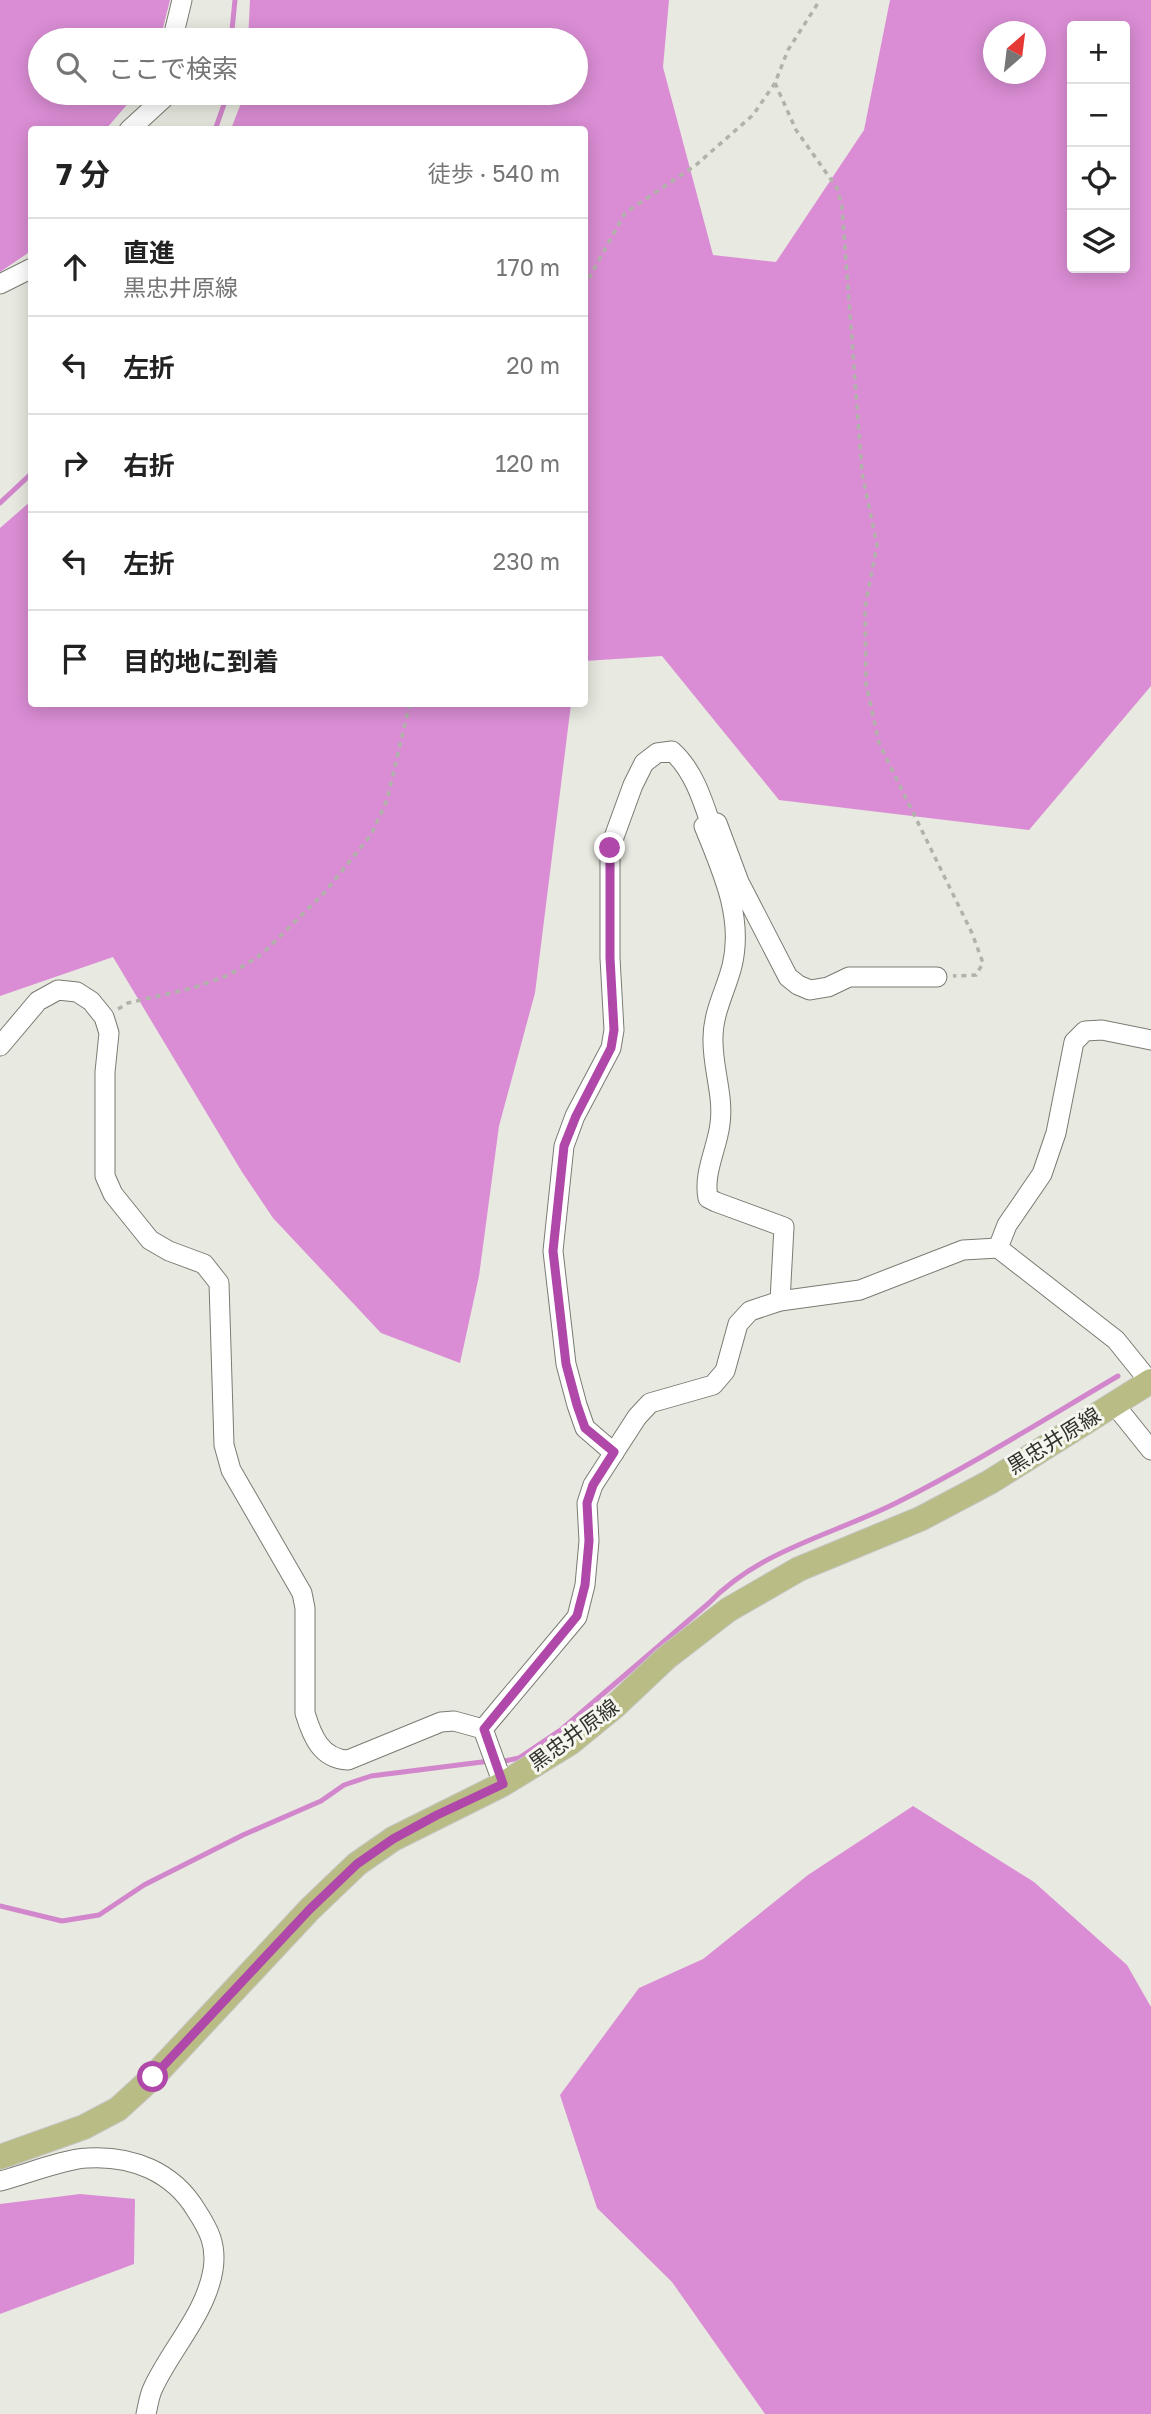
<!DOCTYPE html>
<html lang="ja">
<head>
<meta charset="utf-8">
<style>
	body { margin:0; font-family:"Golos Text","Noto Sans JP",sans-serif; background:#f2f2f2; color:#222 }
	.controls { position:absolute; right:21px; top:21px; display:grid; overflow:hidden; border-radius:7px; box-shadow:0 4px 18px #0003 }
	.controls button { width:63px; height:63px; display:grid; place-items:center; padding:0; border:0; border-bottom:2px solid #e0e0e0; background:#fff; color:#222; font:35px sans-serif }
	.compass { position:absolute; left:983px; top:21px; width:63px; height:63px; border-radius:50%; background:#fff; box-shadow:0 4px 18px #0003; rotate:28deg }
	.stop { position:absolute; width:21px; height:21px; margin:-16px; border:5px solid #b048aa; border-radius:50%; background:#fff }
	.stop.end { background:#b048aa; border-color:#fff; box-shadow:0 2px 7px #0008 }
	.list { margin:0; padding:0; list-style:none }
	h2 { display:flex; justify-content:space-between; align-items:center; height:91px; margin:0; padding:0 28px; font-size:30px }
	h2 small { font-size:23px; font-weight:400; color:#767676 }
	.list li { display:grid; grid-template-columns:46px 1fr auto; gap:21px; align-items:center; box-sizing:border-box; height:98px; padding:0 28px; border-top:2px solid #e0e0e0 }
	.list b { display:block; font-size:26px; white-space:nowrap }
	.list p { margin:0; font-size:23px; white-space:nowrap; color:#767676 }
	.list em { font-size:23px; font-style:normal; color:#767676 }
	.icon { flex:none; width:38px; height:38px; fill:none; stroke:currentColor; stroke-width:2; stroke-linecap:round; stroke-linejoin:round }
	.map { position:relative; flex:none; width:1151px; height:2414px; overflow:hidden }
	.search { position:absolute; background:#fff; box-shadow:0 4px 18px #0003; left:28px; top:28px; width:560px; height:77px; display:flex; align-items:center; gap:18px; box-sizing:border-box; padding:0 24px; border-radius:38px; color:#767676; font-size:26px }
	.panel { position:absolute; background:#fff; box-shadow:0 4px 18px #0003; left:28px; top:126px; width:560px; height:581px; border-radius:7px }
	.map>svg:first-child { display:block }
	.forest { fill:#da8dd4; fill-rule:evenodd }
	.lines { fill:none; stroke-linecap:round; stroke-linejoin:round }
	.stream { stroke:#d286cc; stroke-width:5 }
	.minor-casing { stroke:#7b7b73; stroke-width:21 }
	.major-casing { stroke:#c6c6c5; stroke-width:26 }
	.path { stroke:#b1b2aa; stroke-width:3.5; stroke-dasharray:5 5; stroke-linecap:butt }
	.minor { stroke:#fff; stroke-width:19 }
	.major { stroke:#b9bc85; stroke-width:24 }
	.route { stroke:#b048aa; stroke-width:9 }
	.labels { text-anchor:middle; stroke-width:6; stroke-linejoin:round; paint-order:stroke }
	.street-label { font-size:21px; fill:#32332f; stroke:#f5f6ed }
</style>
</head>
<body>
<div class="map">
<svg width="1151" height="2414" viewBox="0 0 1151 2414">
	<rect width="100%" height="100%" fill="#e8e9e0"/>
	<g class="forest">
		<path d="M0,0H170L160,40H40V93H137L106,129L32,130L31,251L0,272Z"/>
		<path d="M250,0H669L663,67L713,255L776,262L864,130L890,0H1151V686L1029,830L779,800L662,656L585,661L584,130L231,129L245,93H576V40H248ZM1072,26H1125V268H1072ZM993,32H1036V74H993Z"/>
		<path d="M31,501L32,704H571L535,993L499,1126L479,1276L460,1363L381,1333L273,1218L242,1172L113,957L0,996V528Z"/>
		<path d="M913,1806L1034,1882L1127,1965L1151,2007V2414H765L672,2282L597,2208L560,2095L639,1988L703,1959L808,1875Z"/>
		<path d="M80,2194L135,2199L134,2264L0,2314V2204Z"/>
	</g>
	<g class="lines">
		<g class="stream">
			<path d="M231,40L235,0"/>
			<path d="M215,130L228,93"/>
			<path d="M0,503L32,473"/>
			<path d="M500,1762L519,1758L562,1729L709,1603C760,1550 832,1535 896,1503C972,1465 1045,1419 1118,1376"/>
			<path d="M0,1906L62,1921L99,1915L144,1885L243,1835L321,1801L344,1785L371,1776L490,1761"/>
		</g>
		<g class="minor-casing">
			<g id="minor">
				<path d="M175,40V29L182,0"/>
				<path d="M129,130L165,97L167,93"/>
				<path d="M0,284L32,268"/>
				<path d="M0,1046L38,1001L58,990L77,992L91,1001L104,1017L109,1033L105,1072V1176L113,1194L150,1240L169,1251L204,1264L219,1283L224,1445L231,1470L302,1593L305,1608V1713C312,1736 321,1759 348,1760L441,1722L454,1721L483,1729"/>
				<path d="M998,1248L1007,1225L1042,1174L1056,1133L1074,1042L1085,1031L1102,1030L1151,1040"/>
				<path d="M780,1301L784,1227L716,1202L708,1198C703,1173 717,1149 720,1124C724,1095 712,1067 713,1038C713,1012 726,990 732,966C744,917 722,871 704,826L717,823L739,882L788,977L798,985L810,990L828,987L849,977H937"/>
				<path d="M1114,1404L1151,1450"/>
				<path d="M614,1453L585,1428L577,1405L566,1364L553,1251L564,1146L575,1116L611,1048L614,1030L610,958V848L633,785L644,763L657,753L672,751C693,770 702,798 711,825"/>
				<path d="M483,1729L577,1617L585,1585L589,1541L587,1503L593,1485L637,1417L650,1403L713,1385L725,1371L738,1324L750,1311L780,1301L860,1290L963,1250L998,1248L1116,1340L1149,1381"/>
				<path d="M483,1729L503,1784"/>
				<path d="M0,2181C24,2175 64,2159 87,2158C132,2155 173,2172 196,2210C209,2230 217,2245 213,2270C206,2313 171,2349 153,2388C149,2396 148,2406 146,2414"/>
			</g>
		</g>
		<g class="major-casing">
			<path id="major" d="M0,2157L84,2127L118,2109L153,2077L310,1909L357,1864L393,1839L503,1784L570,1743L614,1707L666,1658L728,1610L799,1569L920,1519L990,1482L1151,1381"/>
		</g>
		<g class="path">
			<path d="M775,83L796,130L837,188L842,207L862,473L877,545L865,607L866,684L879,743L972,933L983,963L976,975L953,976"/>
			<path d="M584,287L625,213L696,165L753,115L775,83L788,50L820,0"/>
			<path d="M118,1009L128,1003L193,988L229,975L262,954L324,893L371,835L387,800L409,707L414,704"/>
		</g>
		<use href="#minor" class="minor"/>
		<use href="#major" class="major"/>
	</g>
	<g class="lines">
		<path class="route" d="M153,2077L310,1909L357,1864L393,1839L437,1815L503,1784L484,1729L577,1616L585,1585L589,1541L587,1503L593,1485L614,1452L585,1428L577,1405L566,1364L553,1251L564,1146L576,1116L611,1048L614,1030L610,958V848"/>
	</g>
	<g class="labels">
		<g class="street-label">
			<text transform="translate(1054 1441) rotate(-32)" y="7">黒忠井原線</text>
			<text transform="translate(574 1735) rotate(-36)" y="7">黒忠井原線</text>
		</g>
	</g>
</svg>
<div class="controls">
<button>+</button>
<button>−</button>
<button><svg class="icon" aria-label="locate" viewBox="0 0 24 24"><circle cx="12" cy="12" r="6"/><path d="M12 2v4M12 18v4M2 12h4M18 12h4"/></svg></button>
<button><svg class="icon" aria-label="layers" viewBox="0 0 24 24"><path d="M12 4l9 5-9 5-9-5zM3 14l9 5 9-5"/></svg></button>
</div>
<svg class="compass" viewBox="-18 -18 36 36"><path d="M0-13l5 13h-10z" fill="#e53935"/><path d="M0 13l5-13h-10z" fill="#767676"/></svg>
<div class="stop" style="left:153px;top:2077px"></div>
<div class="stop end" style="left:610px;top:848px"></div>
<div class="search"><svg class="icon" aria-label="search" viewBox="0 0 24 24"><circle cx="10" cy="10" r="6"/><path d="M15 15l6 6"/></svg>ここで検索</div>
<section class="panel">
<h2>7 分<small>徒歩 · 540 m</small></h2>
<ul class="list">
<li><svg class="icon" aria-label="ahead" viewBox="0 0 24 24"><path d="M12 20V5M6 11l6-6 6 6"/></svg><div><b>直進</b><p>黒忠井原線</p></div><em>170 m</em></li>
<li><svg class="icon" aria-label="left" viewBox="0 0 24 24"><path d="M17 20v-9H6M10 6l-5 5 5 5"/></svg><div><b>左折</b></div><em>20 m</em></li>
<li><svg class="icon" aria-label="right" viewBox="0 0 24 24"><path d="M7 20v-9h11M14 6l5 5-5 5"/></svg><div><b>右折</b></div><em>120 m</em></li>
<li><svg class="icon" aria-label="left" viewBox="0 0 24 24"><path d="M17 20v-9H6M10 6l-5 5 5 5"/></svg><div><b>左折</b></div><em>230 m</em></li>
<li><svg class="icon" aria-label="arrive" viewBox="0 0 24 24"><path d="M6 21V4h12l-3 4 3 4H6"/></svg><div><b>目的地に到着</b></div></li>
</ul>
</section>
</div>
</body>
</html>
